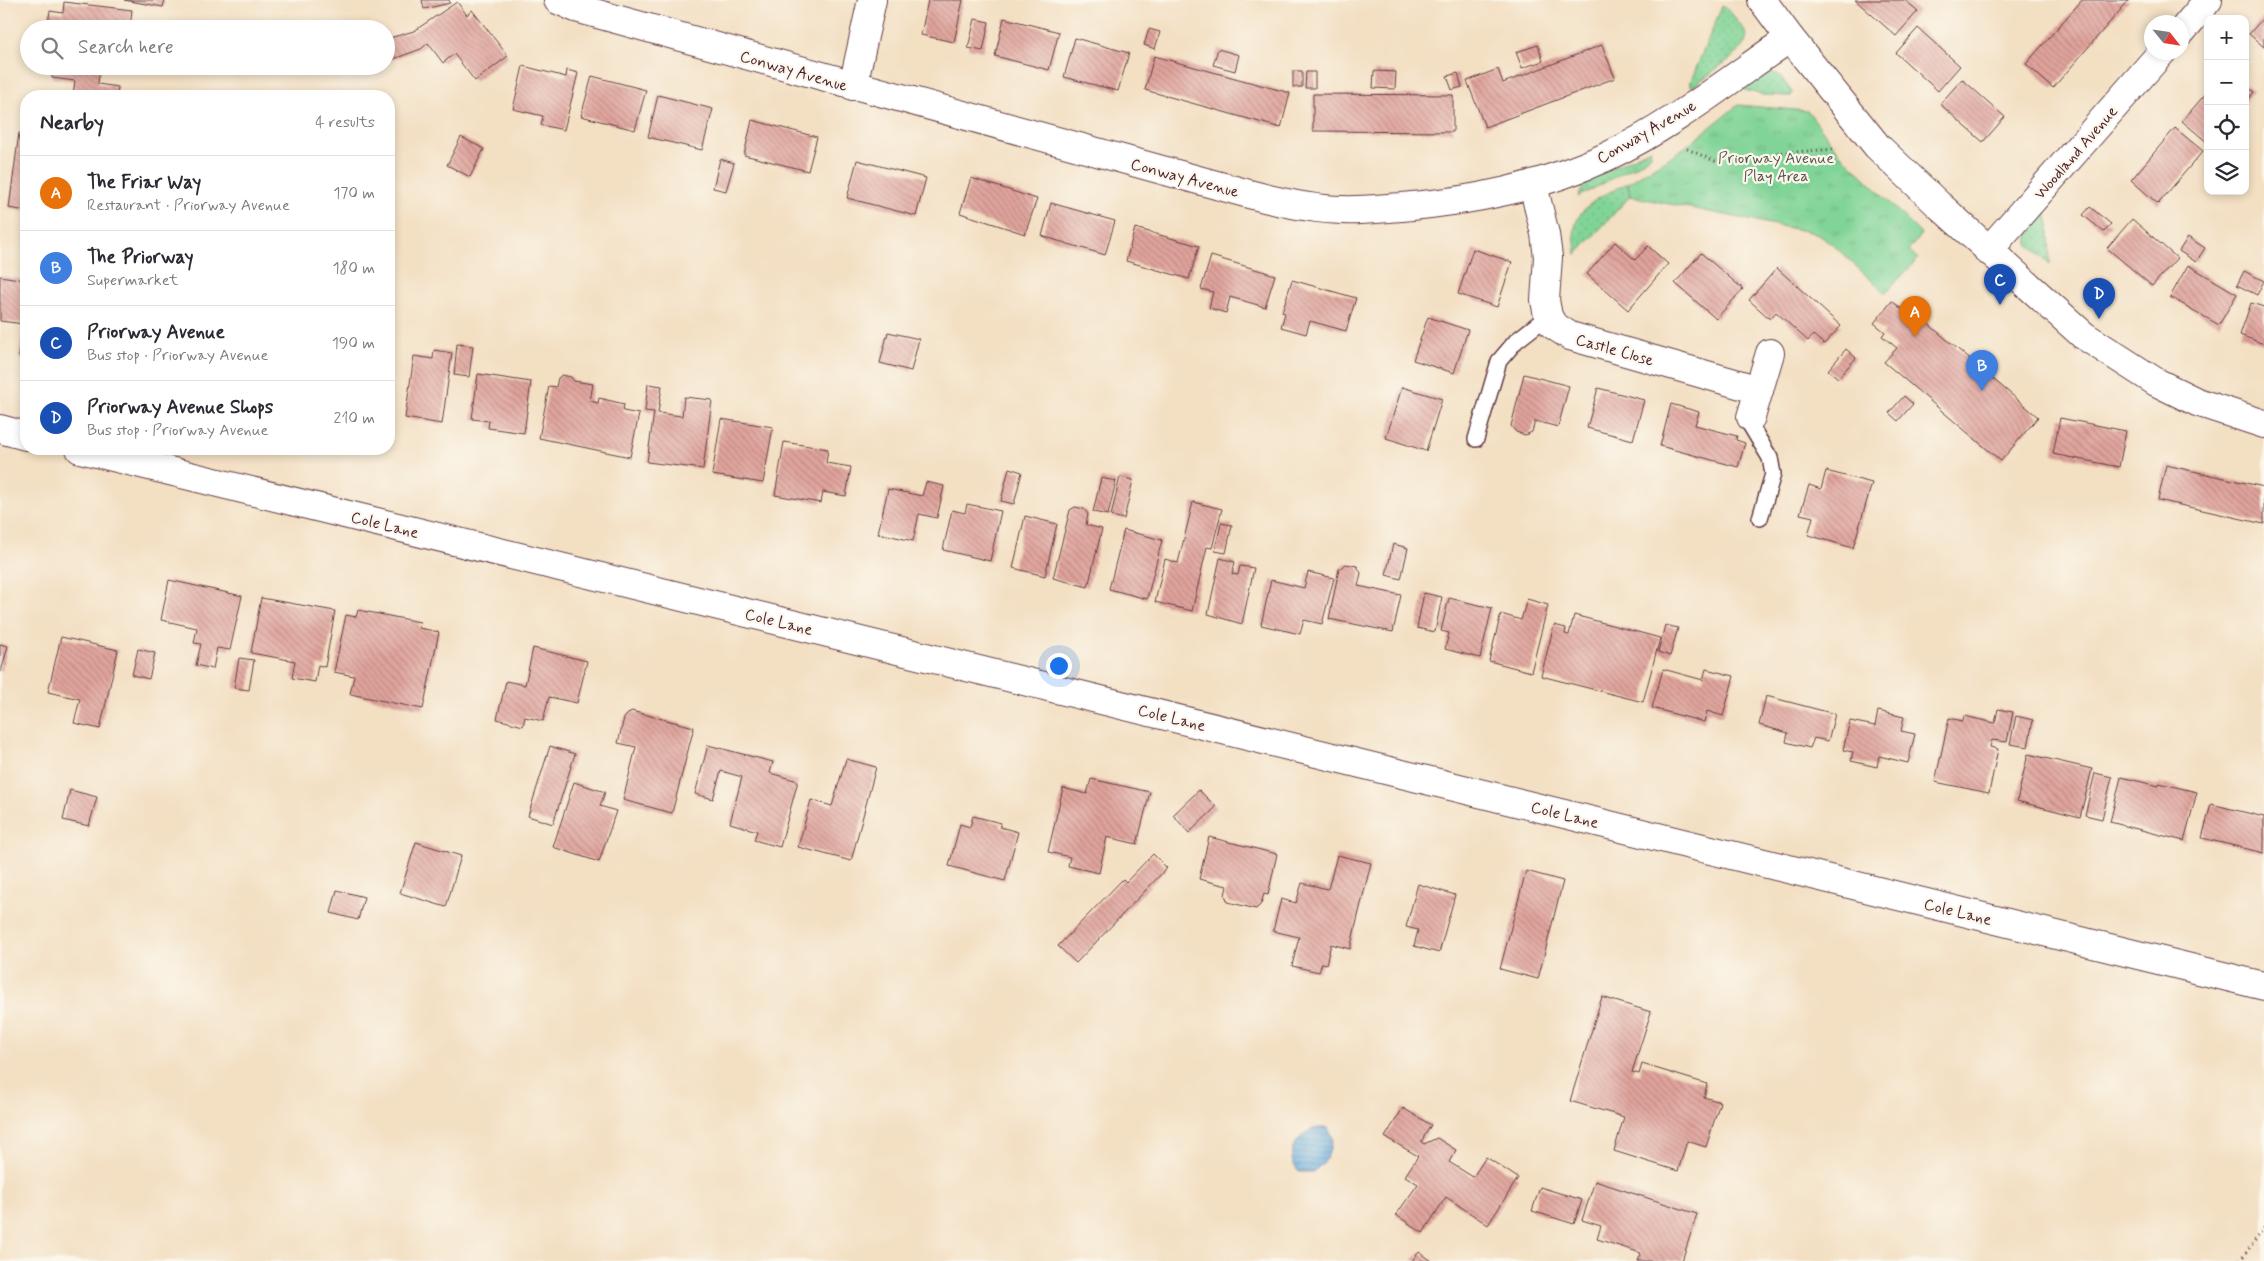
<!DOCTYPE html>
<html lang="en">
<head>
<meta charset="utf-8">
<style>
	body { margin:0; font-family:Mynerve,sans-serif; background:#f2f2f3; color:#2b2b33 }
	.controls { position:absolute; right:15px; top:15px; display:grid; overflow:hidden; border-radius:10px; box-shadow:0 2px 8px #0003 }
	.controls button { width:45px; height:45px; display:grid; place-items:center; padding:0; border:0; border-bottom:1px solid #e1e1e2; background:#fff; color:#2b2b33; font:25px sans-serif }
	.compass { position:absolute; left:2144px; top:15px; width:45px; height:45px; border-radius:50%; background:#fff; box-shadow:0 2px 8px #0003; rotate:120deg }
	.you { position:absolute; left:1058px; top:665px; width:18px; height:18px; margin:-12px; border:4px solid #fff; border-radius:50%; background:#1a73e8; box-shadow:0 0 0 8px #1a73e833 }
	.badge { display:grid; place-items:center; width:32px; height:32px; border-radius:50%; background:#c8321e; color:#fff; font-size:16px; font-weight:700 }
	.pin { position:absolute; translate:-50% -41px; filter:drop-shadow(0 1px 2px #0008) }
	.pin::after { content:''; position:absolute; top:26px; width:18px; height:15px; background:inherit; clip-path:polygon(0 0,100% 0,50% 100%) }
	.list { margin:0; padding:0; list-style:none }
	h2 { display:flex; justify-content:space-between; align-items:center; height:65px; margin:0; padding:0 20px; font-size:21px }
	h2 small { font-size:16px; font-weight:400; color:#7c7c81 }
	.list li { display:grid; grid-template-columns:32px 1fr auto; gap:15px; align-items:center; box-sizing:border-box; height:75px; padding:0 20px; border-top:1px solid #e1e1e2 }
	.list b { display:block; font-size:19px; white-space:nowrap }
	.list p { margin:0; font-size:16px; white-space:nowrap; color:#7c7c81 }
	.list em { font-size:16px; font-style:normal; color:#7c7c81 }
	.icon { flex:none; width:28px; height:28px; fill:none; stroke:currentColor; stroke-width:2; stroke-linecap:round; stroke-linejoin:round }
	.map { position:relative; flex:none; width:2264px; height:1261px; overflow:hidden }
	.search { position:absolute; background:#fff; box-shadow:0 2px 8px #0003; left:20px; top:20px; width:375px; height:55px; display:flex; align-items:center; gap:12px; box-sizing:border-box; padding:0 18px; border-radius:28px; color:#7c7c81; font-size:19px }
	.panel { position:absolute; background:#fff; box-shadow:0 2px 8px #0003; left:20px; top:90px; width:375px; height:365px; border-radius:20px }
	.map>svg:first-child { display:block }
	.grass { fill:url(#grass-dots); stroke:#667a61 }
	.park { fill:url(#park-tufts); stroke:#667a61 }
	.water { fill:url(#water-rules); stroke:#586483 }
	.building { fill:url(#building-back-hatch) }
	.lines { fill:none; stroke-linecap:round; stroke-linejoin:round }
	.service-casing { stroke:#633c42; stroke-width:18 }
	.minor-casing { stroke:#633c42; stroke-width:30 }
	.path { stroke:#633c42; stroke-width:3; stroke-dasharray:1 4; stroke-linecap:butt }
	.service { stroke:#fff; stroke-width:15 }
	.minor { stroke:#fff; stroke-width:28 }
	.labels { text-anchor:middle; stroke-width:4.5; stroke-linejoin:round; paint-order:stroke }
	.street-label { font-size:16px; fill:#4a1f2b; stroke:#fbf7ec }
	.park-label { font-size:16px; fill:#5a554b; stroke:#fbf7ec }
</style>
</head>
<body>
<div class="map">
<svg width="2264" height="1261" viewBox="0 0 2264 1261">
	<defs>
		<pattern id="grass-dots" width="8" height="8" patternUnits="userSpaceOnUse" patternTransform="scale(1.25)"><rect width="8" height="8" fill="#81d497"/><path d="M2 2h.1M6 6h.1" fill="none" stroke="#71b682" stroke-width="1.8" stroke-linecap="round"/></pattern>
		<pattern id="park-tufts" width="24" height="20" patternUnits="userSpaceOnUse" patternTransform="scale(1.25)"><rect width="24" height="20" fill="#81d497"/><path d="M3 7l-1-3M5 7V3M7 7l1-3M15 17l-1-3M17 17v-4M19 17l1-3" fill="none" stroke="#71b682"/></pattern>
		<pattern id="water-rules" width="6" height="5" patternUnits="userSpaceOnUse" patternTransform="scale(1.25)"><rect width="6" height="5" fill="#66aadb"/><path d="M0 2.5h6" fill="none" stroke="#568ab2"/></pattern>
		<pattern id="building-back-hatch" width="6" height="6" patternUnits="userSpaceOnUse" patternTransform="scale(1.25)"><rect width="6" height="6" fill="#e0a49c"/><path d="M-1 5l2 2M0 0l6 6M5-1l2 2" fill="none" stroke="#b8857f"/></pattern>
	</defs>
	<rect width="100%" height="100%" fill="#fbf7ec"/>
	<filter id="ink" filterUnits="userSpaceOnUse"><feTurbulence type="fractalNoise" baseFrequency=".02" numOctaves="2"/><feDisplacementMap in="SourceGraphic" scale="10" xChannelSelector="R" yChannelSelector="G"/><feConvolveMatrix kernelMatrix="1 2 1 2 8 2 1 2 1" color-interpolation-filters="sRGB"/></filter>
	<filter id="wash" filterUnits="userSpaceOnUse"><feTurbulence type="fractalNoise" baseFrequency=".0096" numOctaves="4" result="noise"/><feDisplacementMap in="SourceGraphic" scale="20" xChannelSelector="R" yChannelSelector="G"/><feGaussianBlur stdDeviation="1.12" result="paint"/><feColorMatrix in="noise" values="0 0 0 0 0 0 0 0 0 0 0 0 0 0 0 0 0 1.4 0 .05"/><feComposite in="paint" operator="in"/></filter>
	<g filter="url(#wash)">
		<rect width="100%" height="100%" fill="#f3dfc2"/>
		<g class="grass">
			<path d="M1722,6L1728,9L1742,27L1747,35L1745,43L1738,53L1692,87L1690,83Z"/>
			<path d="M1771,73L1778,74L1792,92L1791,96L1763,95L1741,89L1760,75Z"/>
			<path d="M1650,149L1651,155L1637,165L1578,197L1584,185L1594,177Z"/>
			<path d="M1628,183L1630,196L1576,255C1576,246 1573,236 1575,227C1579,204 1610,192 1628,183Z"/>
			<path d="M2046,211L2049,225L2050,264L2029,245C2027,230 2035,219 2046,211Z"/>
		</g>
		<path class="park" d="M1738,105L1808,111L1836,149L1921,234L1909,250L1918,259L1885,293L1830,242L1815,233L1630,196L1628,183L1684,148Z"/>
		<path class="water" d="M1313,1128H1328L1333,1138L1327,1159L1314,1172H1299C1283,1154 1296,1138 1313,1128Z"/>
		<g id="blocks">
			<g class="building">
				<path d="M124,0H165L163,7Z"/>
				<path d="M422,0H449L450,3L424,9Z"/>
				<path d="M928,0H963L954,42L921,35Z"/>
				<path d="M1855,0H1905L1918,11L1896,36Z"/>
				<path d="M2082,0H2129L2053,88L2026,64Z"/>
				<path d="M64,2L132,10L130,29H47L50,11L63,13Z"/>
				<path d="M457,2L467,15L472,10L508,56L475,81L454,54L443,63L428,43L421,49L388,61L386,39L414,31Z"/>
				<path d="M2264,17V47L2249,34Z"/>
				<path d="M1004,18L1059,32L1049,70L995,56Z"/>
				<path d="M975,19L989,22L983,51L968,48Z"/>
				<path d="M1918,28L1960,66L1938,91L1896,53Z"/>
				<path d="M1149,29L1160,32L1155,49L1144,45Z"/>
				<path d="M1075,38L1129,53L1118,91L1064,77Z"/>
				<path d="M1538,45L1543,61L1522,68L1516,52Z"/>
				<path d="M1602,45L1615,78L1485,127L1467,81L1498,69L1503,83Z"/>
				<path d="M1218,49L1239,55L1235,71L1213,65Z"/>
				<path d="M1154,56L1290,93L1281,128L1145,90Z"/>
				<path d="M53,66H100L98,84L118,87L117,96H73L75,81L52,78Z"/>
				<path d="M523,66L566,77L567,70L578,73L564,130L541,125L543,116L513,109Z"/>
				<rect x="1293" y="71" width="9" height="16"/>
				<path d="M1374,71L1396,72L1395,89L1373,88Z"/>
				<path d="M1306,72H1315V88H1305Z"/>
				<path d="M1458,73L1462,87L1452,90L1447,76Z"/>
				<path d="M592,76L646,90L635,130L581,116Z"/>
				<path d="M1962,79L2005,117L1983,142L1940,104Z"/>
				<path d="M2245,85L2254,92L2245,102Z"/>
				<path d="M2208,91V143L2182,121Z"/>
				<path d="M1313,94L1453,95V132L1313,131Z"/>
				<path d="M658,95L713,109L702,150L648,137Z"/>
				<path d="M752,120L817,137L808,171L744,155Z"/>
				<path d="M2175,128L2203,151L2158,204L2131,180Z"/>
				<path d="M19,133L26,134V211L9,208Z"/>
				<path d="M461,137L484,149L470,177L447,165Z"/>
				<path d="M720,159L734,163L726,191L713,188Z"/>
				<path d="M857,160L926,178L916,216L847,198Z"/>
				<path d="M971,178L1037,199L1025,234L960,213Z"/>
				<path d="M1051,203L1115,221L1105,255L1042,236Z"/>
				<path d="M2090,207L2111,224L2104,232L2083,215Z"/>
				<path d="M2132,219L2177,258L2152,286L2107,248Z"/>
				<path d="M1135,228L1199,246L1189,279L1126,261Z"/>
				<path d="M2188,237L2205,248L2196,262L2179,251Z"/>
				<path d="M1615,242L1635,260L1648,246L1668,264L1628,310L1587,274Z"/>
				<path d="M1473,249L1512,262L1497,307L1458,294Z"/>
				<path d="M1701,253L1743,289L1716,319L1675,283Z"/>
				<path d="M1211,256L1275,275L1265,307L1230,297L1226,313L1209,308L1213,292L1201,289Z"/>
				<path d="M2188,265L2237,294L2219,325L2170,297Z"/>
				<path d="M1777,268L1841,326L1824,344L1813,335L1808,341L1776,312L1770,319L1749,300Z"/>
				<path d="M2244,271L2264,281L2257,295L2237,285Z"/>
				<path d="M0,276L26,280V362L19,357L24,324L0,321Z"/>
				<path d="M1292,280L1356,298L1346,331L1310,321L1306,334L1281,327L1285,313L1282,312Z"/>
				<path d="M1892,301L1903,310L1907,306L2038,417L2001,461L1884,362L1897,348L1882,336L1885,332L1874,323Z"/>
				<path d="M2251,303L2264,307V344L2240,335Z"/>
				<path d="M1428,317L1468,330L1454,373L1413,360Z"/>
				<path d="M888,332L919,339L911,371L880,363Z"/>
				<path d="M457,344L473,346L469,377L454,375Z"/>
				<path d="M1846,349L1856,358L1838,378L1828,370Z"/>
				<path d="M434,350L452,353L442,424L405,418L414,356L433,359Z"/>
				<path d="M478,374L531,382L524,433L488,428L489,421L472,419Z"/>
				<path d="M1524,374L1569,386L1558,427L1535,421L1532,432L1525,435L1516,432L1511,426Z"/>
				<path d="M562,375L571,377L574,381L593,384L590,401L598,403L599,398L624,404L623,411L639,414L630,457L539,438L549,386L556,387L558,378Z"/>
				<path d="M648,384L662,386L658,413L682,416L684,397L712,400L703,469L647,462L654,412L645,411Z"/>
				<path d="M1402,387L1442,399L1426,451L1386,438Z"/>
				<path d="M1598,388L1644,400L1633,440L1587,428Z"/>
				<path d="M1904,396L1913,404L1898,421L1889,413Z"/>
				<path d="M1671,404L1699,412L1695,425L1737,436L1736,440L1745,443L1738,467L1660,446Z"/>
				<path d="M2060,418L2126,431L2119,467L2053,454Z"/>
				<path d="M721,419L773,427L763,483L712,475Z"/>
				<path d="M784,442L828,449L826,463L851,467L846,496L823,492L821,503L775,495Z"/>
				<path d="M2166,465L2264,487V524L2158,500Z"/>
				<path d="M1009,468L1022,472L1014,504L1001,501Z"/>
				<path d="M1826,471L1872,483L1853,548L1808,535L1813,517L1800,514L1809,485L1821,489Z"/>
				<path d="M1120,477L1133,480L1124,519L1111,516Z"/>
				<path d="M1101,478L1116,481L1108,515L1093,512Z"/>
				<path d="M926,482L944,486L937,518L919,514L913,541L878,533L888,489L922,496Z"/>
				<path d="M1193,502L1222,509L1212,548L1207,547L1192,611L1155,602L1165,559L1178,563Z"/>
				<path d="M967,504L1001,511L990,561L943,550L952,510L965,513Z"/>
				<path d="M1075,507L1084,509L1088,514L1086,525L1102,529L1088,587L1053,578L1070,510Z"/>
				<path d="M1025,516L1057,524L1045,576L1013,568Z"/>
				<path d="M1221,523L1232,525L1226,553L1215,551Z"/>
				<path d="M1124,530L1162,540L1147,599L1109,589Z"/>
				<path d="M1393,544L1408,548L1401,579L1386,575Z"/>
				<path d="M1220,558L1235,562L1232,574L1238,575L1240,566L1254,568L1242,624L1208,614Z"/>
				<path d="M1346,564L1357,566L1361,573L1358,586L1401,595L1393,632L1329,619L1339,569Z"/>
				<path d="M1308,572L1334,578L1322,624L1304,620L1300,634L1261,625L1271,580L1304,588Z"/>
				<path d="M169,580L242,596L230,650L217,648L213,669L196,665L201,644L194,643L197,628L161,620Z"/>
				<path d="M1424,593L1442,597L1435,632L1417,628Z"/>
				<path d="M261,598L335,611L325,667L318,665L315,682L292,678L295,661L251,653Z"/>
				<path d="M1449,598L1492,608L1480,658L1445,649L1449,633L1441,631Z"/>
				<path d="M1527,599L1548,605L1531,672L1489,661L1501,614L1521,620Z"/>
				<path d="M358,610L420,622L419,628L439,632L423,709L350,694L354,676L334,672L346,615L356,617Z"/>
				<path d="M1574,615L1660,638L1643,702L1541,676L1554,625L1566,628L1565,634L1569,635Z"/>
				<path d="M1665,625L1678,628L1670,656L1658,652Z"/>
				<path d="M61,637L118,650L100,729L74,723L80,699L48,692Z"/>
				<path d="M0,644L8,646L1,672H0Z"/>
				<path d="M533,648L587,661L577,703L549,697L543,721L525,717L523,726L497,719L506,681L525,685Z"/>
				<path d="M138,649L155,653L149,679L132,675Z"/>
				<path d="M239,658L254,660L249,690L234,688Z"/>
				<path d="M1663,669L1703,680L1706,669L1734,676L1723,716L1707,711L1704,722L1652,708Z"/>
				<path d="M1766,696L1835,714L1828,741L1814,738L1810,748L1786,742L1788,733L1759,725Z"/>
				<path d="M1998,709L2013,712L2007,742L1992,740L1990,747L1998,749L1989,793L1935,782L1949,718L1963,721L1964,716L1995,723Z"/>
				<path d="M631,711L694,727L672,813L623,800L636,747L618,743L624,718Z"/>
				<path d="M1878,711L1904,717L1901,731L1915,734L1908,763L1879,756L1877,767L1851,761L1853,752L1843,750L1850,721L1875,726Z"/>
				<path d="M2016,716L2033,720L2028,747L2010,744Z"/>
				<path d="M708,745L773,762L770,773L798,781L780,847L754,840L757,831L730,823L742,777L721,771L713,799L695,794Z"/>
				<path d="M550,746L575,754L553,824L528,816Z"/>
				<path d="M2028,754L2092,769L2080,817L2017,801Z"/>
				<path d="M846,759L876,767L851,861L798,847L811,800L832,806Z"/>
				<path d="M2095,773L2112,777L2102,819L2085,815Z"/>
				<path d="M2121,777L2159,786V783L2197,792L2184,841L2110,822Z"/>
				<path d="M1091,779L1150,792L1137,844L1107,837L1099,873L1068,866L1070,857L1048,852L1063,788L1087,794Z"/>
				<path d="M574,782L605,792L600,806L616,811L599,862L553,847Z"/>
				<path d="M70,790L97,797L89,826L63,820Z"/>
				<path d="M1199,790L1216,807L1189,833L1173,815Z"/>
				<path d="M2211,804L2264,817V853L2202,838Z"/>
				<path d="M973,816L1001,823L1000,827L1018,832L1005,881L949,866L960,824L970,827Z"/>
				<path d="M1209,837L1277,854L1268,895L1264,894L1261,904L1256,909L1228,902L1225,895L1227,886L1199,879Z"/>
				<path d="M416,842L461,856L446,907L400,893Z"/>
				<path d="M1153,854L1167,868L1076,963L1058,946L1123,879L1126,882Z"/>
				<path d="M1337,855L1371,863L1350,949L1331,944L1326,964L1322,963L1319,972L1292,966L1299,937L1273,931L1281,899L1296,903L1302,883L1328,889Z"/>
				<path d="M1526,871L1563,881L1538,979L1500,969Z"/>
				<path d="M1418,884L1455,895L1439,953L1414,946L1418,930L1406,927Z"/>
				<path d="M337,890L364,897L358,920L331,913Z"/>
				<path d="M1602,997L1651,1012L1632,1072L1639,1074L1642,1064L1707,1084L1704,1097L1720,1102L1706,1147L1687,1141L1678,1171L1614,1151L1624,1117L1570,1101Z"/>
				<path d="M1403,1108L1431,1125L1421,1142L1424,1144L1437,1138L1456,1150L1449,1162L1473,1177L1486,1157L1518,1178L1488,1225L1446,1197L1423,1233L1396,1215L1418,1184L1405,1176L1418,1156L1385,1137Z"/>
				<path d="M1595,1181L1697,1214L1682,1261H1638L1641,1253L1597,1239L1601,1226L1582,1220Z"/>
				<path d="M1540,1187L1582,1200L1574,1224L1532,1211Z"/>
				<path d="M1419,1252L1432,1261H1412Z"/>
			</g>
		</g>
	</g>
	<g filter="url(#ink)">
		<use href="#blocks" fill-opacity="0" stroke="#633c42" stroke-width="1"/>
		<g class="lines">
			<g class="service-casing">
				<g id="service">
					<path d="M1751,417L1749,423L1770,458L1773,474L1760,518"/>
					<path d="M1476,439L1499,361L1516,341L1548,316"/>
				</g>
			</g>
			<g class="minor-casing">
				<g id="minor">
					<path d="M558,0L576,8L1249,194C1279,202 1310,209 1342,210C1362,211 1382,208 1402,207C1474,201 1540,187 1606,157C1672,126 1730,79 1790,38"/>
					<path d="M1762,0L1790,38L1877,146L1939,205L2083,335L2156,382L2197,402L2264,424"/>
					<path d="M2182,31L2208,0"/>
					<path d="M853,86L872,0"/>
					<path d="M1533,185L1545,234L1548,257L1545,300L1548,316L1553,325L1570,336L1759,390"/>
					<path d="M1988,251L2162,52"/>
					<path d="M1751,417L1770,353"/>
					<path d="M0,429L26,436"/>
					<path d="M80,449L2264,986"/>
				</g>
			</g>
			<g class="path">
				<path d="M1687,149L1717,162"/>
				<path d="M1777,153L1837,149"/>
				<path d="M2240,1261L2264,1228"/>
			</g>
			<use href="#service" class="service"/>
			<use href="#minor" class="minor"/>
		</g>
	</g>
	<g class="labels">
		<g class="street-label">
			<text transform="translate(794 70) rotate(16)" y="6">Conway Avenue</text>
			<text transform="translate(1646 131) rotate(-30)" y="6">Conway Avenue</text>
			<text transform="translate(2075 152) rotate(-49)" y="6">Woodland Avenue</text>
			<text transform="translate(1185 177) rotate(15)" y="6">Conway Avenue</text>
			<text transform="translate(1615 349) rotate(16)" y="6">Castle Close</text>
			<text transform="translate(385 524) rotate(14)" y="6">Cole Lane</text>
			<text transform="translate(779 621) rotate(14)" y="6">Cole Lane</text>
			<text transform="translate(1172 717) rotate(14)" y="6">Cole Lane</text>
			<text transform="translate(1565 814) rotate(14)" y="6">Cole Lane</text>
			<text transform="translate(1958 911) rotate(14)" y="6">Cole Lane</text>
		</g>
		<g class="park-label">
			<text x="1776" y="163">Priorway Avenue<tspan x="1776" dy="18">Play Area</tspan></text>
		</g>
	</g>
</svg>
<div class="controls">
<button>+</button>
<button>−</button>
<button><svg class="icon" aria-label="locate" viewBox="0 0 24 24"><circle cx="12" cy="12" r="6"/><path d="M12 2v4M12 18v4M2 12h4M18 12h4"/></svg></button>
<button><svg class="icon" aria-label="layers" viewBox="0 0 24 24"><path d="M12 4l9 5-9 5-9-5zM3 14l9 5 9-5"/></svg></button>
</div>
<svg class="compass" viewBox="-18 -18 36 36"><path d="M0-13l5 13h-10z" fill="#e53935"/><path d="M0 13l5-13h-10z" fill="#7c7c81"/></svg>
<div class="you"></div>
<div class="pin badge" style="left:1915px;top:337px;background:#e8710a">A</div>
<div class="pin badge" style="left:1982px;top:391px;background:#3f7fe0">B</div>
<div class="pin badge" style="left:2000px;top:305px;background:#1a4fb4">C</div>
<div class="pin badge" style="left:2099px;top:319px;background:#1a4fb4">D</div>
<div class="search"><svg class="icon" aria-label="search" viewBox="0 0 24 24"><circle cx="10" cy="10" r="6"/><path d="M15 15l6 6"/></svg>Search here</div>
<section class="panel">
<h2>Nearby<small>4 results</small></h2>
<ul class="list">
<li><span class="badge" style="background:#e8710a">A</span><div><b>The Friar Way</b><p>Restaurant · Priorway Avenue</p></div><em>170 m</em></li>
<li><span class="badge" style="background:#3f7fe0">B</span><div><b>The Priorway</b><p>Supermarket</p></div><em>180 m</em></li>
<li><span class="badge" style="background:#1a4fb4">C</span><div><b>Priorway Avenue</b><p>Bus stop · Priorway Avenue</p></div><em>190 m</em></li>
<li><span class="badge" style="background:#1a4fb4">D</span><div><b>Priorway Avenue Shops</b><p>Bus stop · Priorway Avenue</p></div><em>210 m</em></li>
</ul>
</section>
</div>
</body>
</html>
